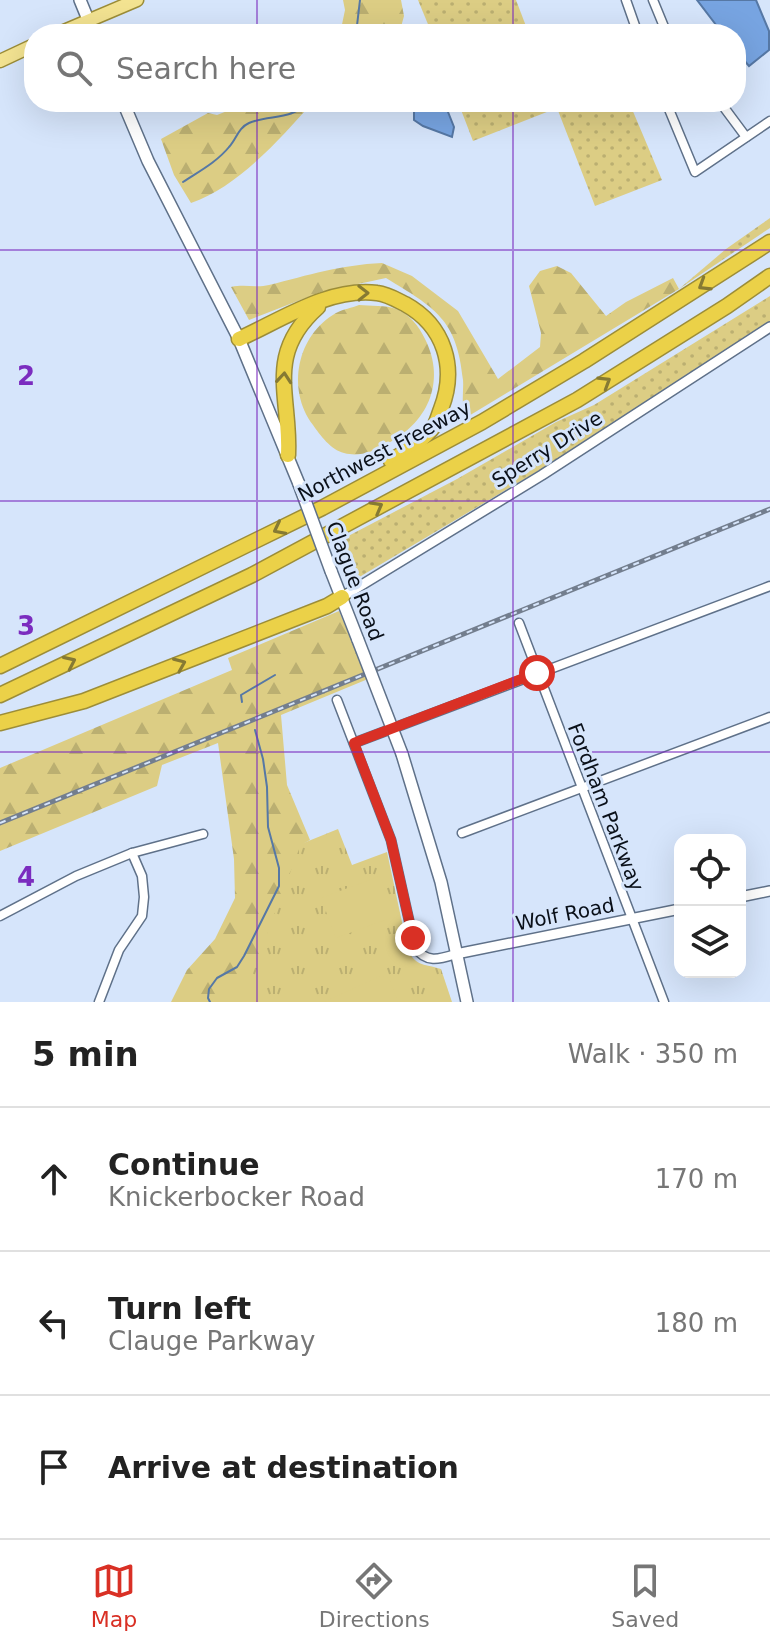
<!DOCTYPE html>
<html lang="en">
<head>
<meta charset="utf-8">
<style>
	body { margin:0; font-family:"DejaVu Sans",sans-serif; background:#f2f2f2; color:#222 }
	.controls { position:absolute; right:24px; bottom:24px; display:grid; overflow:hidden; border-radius:16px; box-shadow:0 8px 32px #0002 }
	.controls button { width:72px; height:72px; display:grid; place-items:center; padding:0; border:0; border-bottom:2px solid #e0e0e0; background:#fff; color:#222; font:40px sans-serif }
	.stop { position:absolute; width:24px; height:24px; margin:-18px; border:6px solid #d93025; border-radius:50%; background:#fff }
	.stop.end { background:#d93025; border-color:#fff; box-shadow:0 2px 8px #0008 }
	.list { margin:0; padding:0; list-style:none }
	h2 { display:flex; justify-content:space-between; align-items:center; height:104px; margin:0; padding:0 32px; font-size:34px }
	h2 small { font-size:26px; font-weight:400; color:#767676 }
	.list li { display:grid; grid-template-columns:52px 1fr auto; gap:24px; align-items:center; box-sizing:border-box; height:144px; padding:0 32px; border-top:2px solid #e0e0e0 }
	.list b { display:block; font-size:30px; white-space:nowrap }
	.list p { margin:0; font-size:26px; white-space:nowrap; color:#767676 }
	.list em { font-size:26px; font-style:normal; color:#767676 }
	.icon { flex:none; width:44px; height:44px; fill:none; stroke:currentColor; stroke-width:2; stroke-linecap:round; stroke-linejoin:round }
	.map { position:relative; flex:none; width:770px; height:1002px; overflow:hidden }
	.search { position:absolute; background:#fff; box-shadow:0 8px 32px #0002; left:24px; right:24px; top:24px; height:88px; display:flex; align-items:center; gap:20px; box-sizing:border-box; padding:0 28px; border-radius:32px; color:#767676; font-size:30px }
	.sheet { height:536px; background:#fff }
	nav { display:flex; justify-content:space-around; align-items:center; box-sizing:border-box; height:112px; border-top:2px solid #e0e0e0; background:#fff; font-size:22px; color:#767676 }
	nav a { display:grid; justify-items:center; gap:4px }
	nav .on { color:#d93025 }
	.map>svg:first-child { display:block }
	.grass { fill:url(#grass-dots) }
	.forest { fill:url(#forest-firs) }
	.park { fill:url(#park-tufts) }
	.pitch { fill:#dccd84 }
	.water { fill:#77a4e1; stroke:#5678a5; stroke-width:2 }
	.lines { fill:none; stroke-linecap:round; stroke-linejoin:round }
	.stream { stroke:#5678a5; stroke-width:2 }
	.minor-casing { stroke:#5f7189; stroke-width:11 }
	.tertiary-casing { stroke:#5f7189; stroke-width:12 }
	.secondary-casing { stroke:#5f7189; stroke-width:14 }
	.primary-casing { stroke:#9c8d38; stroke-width:15 }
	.motorway-casing { stroke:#9c8d38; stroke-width:17 }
	.minor { stroke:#fff; stroke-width:8 }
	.tertiary { stroke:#fff; stroke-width:9 }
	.secondary { stroke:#fff; stroke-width:11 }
	.primary { stroke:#f3e391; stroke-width:12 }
	.motorway { stroke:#ebd148; stroke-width:14 }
	.rail-casing { stroke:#737e8e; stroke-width:5 }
	.rail { stroke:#d6e5fb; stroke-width:2; stroke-dasharray:6; stroke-linecap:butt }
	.secondary-bridge-casing { stroke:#5f7189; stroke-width:14; stroke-linecap:butt }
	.secondary-bridge { stroke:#fff; stroke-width:11 }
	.oneway { stroke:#867a33 }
	.route { stroke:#d93025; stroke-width:10 }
	.grid { fill:none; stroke:#7b2cbf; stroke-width:2; stroke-opacity:0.55 }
	.labels { text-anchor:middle; stroke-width:6; stroke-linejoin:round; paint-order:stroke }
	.street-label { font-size:20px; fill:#0a1019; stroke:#d6e5fb }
	.grid-label { font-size:26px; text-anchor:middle; font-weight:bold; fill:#7b2cbf; stroke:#d6e5fb; stroke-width:6; stroke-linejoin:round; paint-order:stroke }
</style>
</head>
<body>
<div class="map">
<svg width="770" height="1002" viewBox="0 0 770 1002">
	<defs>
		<pattern id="grass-dots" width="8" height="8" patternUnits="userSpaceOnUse" patternTransform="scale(2)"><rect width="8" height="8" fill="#dccd84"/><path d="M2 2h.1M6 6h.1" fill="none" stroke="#bbaf71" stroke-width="1.8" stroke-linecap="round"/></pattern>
		<pattern id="forest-firs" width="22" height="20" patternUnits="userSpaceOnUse" patternTransform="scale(2)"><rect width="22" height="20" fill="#dccd84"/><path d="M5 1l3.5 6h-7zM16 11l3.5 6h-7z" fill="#bbaf71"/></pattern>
		<pattern id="park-tufts" width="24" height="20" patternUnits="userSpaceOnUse" patternTransform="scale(2)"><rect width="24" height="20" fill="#dccd84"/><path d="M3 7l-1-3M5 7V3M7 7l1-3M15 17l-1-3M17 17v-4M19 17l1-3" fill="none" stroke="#bbaf71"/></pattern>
	</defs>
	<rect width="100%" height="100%" fill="#d6e5fb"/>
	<g class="grass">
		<path d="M418,0H516L529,34H432Z"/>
		<path d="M458,102H629L662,180L595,206L557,108L473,141Z"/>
		<path d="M770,218V228L679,289L726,249Z"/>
		<path d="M770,296V321L543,468L351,582L341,566L333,544L457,479L556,422L594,405Z"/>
	</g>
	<g class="forest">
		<path d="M343,0H401L404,16L401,27L377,34H340L345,10Z"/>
		<path d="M250,102H313C281,138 238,187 191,203L174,175L161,139L208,113L217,115Z"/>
		<path d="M382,263L412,276L458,311L498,379L540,347L541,333L529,286L540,271L557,266L571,273L606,316L626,302L673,278L679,289L467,417C460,405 464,393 463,380C457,319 435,308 386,278L321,292L249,320L231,287C244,284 257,288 269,285C309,275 340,265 382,263Z"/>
		<path d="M359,305C370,306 386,305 396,309C409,314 419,326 425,339C447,383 427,424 385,445C372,452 359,457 344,453C331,450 320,435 313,425C286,389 297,335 336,313C343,309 352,308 359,305Z"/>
		<path d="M339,611L368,679L281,715L287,785L310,840L301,845L296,1002H171L187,970L215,939L235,898L234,859L218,743L162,765L157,786L0,851V768L232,670L228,658Z"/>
	</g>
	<path class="park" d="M338,829L352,865L387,852L408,950C416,967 426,964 441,969L452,1002H241L301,844Z"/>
	<g class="pitch">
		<path d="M380,876L396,916L336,938L321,898Z"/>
		<path d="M381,976L389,978L398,1002H324Z"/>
	</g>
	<g class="water">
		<path d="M697,0H756L769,31V50L749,66L736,51V34H723Z"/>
		<path d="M414,102H444L454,127L452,137L423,126L414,120Z"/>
	</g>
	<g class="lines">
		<g class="stream">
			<path d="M356,34L360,0"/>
			<path d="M183,182C198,172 217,162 229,147C237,138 238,128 249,123C270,114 291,121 308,102"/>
			<path d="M242,702L241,695L275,675"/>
			<path d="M210,1002L208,998L209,989L217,978L237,967L244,956L279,886V868L268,827L267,787L263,759L255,730"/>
		</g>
		<g class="minor-casing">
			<g id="minor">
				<path d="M626,0L638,34"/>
				<path d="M653,0L667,34"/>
				<path d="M666,102L695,172L770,121"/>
				<path d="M720,102L746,137"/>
				<path d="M519,623L664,1002"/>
				<path d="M337,700L391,840L415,947C426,964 440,959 456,954"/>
				<path d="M354,743L770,586"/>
				<path d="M462,833L770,717"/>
				<path d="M0,916L76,876L132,853L203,834"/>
				<path d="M99,1002L119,950L142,916L144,897L142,876L132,853"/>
			</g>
		</g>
		<g class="tertiary-casing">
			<g id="tertiary">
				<path d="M342,597L542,475L770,327"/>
				<path d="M740,897L770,891"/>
				<path d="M456,954L680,909"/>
			</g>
		</g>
		<g class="secondary-casing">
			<g id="secondary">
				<path d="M80,0L94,34"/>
				<path d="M123,102L148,161L239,339L299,484"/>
				<path d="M331,571L358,640"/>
				<path d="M402,754L441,882L467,1002"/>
			</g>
		</g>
		<g class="primary-casing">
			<g id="primary">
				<path d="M57,34L137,0"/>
				<path d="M0,61L34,45"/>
			</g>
		</g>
		<g class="motorway-casing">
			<g id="motorway">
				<path d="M239,339C281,320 329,287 377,293C387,294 397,300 405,304C445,326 457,368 441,409C439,414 437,422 434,426C424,440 405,452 391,461"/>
				<path d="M288,455C291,396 264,355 318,307"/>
				<path d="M0,666L322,508L482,422L584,361L770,242"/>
				<path d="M0,695L252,575L577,400L727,306L770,276"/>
				<path d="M0,723L84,701L327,606L342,597"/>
			</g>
		</g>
		<use href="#minor" class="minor"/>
		<use href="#tertiary" class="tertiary"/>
		<use href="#secondary" class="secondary"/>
		<use href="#primary" class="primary"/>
		<use href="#motorway" class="motorway"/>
		<g class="rail-casing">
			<path id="rail" d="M0,823L770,509"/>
		</g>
		<use href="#rail" class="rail"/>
		<g class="secondary-bridge-casing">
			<g id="secondary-bridge">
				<path d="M299,484L331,571"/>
				<path d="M358,640L402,754"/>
			</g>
		</g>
		<use href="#secondary-bridge" class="secondary-bridge"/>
	</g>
	<defs><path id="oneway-chevron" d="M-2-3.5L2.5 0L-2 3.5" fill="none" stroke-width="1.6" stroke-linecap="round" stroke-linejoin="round" transform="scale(2)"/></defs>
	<g class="oneway">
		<use href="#oneway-chevron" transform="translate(704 285) rotate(148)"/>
		<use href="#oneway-chevron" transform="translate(363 293) rotate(-1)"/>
		<use href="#oneway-chevron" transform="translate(284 378) rotate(-85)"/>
		<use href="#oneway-chevron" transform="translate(605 382) rotate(-32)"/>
		<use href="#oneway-chevron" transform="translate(377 507) rotate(-29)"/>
		<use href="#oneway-chevron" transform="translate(279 529) rotate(153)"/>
		<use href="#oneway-chevron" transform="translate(70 662) rotate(-25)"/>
		<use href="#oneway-chevron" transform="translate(180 664) rotate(-23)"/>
	</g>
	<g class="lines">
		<path class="route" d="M413,938L391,840L354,743L537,673"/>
	</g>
	<path class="grid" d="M257,0V34M513,0V34M257,102V1002M513,102V1002M0,250H770M0,501H770M0,752H770"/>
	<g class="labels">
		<g class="street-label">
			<text transform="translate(547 449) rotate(-32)" y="7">Sperry Drive</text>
			<text transform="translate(384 451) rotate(-28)" y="7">Northwest Freeway</text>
			<text transform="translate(355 581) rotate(69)" y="7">Clague Road</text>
			<text transform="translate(606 807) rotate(69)" y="7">Fordham Parkway</text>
			<text transform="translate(565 914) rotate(-11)" y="7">Wolf Road</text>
		</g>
	</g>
	<g class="grid-label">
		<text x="26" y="385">2</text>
		<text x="26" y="635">3</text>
		<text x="26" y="886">4</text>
	</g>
</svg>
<div class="controls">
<button><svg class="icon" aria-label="locate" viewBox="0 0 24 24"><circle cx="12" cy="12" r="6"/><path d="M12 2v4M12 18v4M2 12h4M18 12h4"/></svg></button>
<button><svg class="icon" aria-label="layers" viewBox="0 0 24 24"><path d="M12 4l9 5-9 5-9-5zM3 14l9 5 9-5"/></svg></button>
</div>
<div class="stop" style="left:537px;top:673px"></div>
<div class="stop end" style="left:413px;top:938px"></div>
<div class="search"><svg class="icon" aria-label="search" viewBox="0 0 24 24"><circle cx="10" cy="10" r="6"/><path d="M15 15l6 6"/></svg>Search here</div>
</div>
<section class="sheet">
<h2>5 min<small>Walk · 350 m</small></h2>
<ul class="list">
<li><svg class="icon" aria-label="ahead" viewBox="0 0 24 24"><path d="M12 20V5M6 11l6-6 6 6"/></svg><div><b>Continue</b><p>Knickerbocker Road</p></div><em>170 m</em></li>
<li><svg class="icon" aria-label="left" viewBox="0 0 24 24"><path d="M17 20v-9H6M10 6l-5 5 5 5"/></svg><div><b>Turn left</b><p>Clauge Parkway</p></div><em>180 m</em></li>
<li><svg class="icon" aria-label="arrive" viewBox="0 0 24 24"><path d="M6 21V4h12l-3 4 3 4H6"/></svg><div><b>Arrive at destination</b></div></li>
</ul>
</section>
<nav>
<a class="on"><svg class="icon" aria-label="map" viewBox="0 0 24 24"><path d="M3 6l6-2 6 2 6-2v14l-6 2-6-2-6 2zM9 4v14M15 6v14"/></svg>Map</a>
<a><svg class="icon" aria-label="directions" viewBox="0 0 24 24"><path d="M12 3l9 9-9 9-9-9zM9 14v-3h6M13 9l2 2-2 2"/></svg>Directions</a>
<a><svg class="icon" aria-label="saved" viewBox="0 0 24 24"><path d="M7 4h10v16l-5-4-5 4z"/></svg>Saved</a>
</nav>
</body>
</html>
